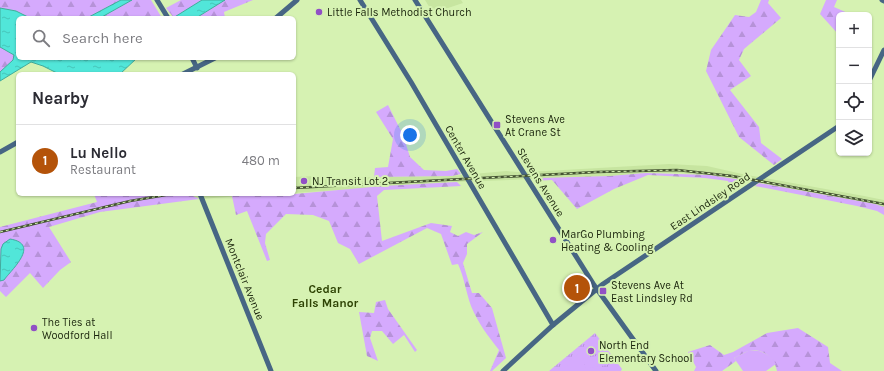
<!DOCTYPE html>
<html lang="en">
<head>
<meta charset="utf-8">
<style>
	body { margin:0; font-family:Karla,sans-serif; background:#f2f2f3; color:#2b2b33 }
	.controls { position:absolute; right:12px; top:12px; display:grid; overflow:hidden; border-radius:6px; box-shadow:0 1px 3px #0004 }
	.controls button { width:36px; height:36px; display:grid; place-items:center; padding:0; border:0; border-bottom:1px solid #e1e1e2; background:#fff; color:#2b2b33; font:20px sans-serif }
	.you { position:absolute; left:410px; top:135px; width:14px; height:14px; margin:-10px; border:3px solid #fff; border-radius:50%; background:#1a73e8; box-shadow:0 0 0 6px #1a73e833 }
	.badge { display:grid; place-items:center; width:26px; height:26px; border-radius:50%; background:#b45309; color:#fff; font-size:13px; font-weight:700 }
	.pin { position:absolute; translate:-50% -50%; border:2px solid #fff; box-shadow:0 1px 4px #0006 }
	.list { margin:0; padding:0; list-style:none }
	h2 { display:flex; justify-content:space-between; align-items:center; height:52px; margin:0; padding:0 16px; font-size:17px }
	h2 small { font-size:13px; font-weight:400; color:#7c7c81 }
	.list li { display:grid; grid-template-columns:26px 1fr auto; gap:12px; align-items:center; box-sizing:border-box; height:72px; padding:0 16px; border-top:1px solid #e1e1e2 }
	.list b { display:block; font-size:15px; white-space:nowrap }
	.list p { margin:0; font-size:13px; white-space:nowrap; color:#7c7c81 }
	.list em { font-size:13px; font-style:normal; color:#7c7c81 }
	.icon { flex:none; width:22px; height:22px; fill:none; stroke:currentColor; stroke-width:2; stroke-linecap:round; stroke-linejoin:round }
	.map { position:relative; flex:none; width:884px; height:371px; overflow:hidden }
	.search { position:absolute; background:#fff; box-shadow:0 1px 3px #0004; left:16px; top:16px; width:280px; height:44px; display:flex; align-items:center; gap:10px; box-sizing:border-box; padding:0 14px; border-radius:6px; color:#7c7c81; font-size:15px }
	.panel { position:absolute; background:#fff; box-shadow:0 1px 3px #0004; left:16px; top:72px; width:280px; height:124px; border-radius:6px }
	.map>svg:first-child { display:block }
	.built { fill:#c7e5a0 }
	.grass { fill:url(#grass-tufts) }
	.forest { fill:url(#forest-firs) }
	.garden { fill:#d5aafd }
	.water { fill:url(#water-ripples); stroke:#40ac9c }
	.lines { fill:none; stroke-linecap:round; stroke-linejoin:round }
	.secondary { stroke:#476684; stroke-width:5 }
	.rail-casing { stroke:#445332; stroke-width:2.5 }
	.rail { stroke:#d6f2b2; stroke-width:1; stroke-dasharray:3; stroke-linecap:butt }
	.poi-dot { fill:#9150c5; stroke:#d6f2b2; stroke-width:1.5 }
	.labels { text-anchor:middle; stroke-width:4; stroke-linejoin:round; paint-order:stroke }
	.poi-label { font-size:11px; fill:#1a240c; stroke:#d6f2b2; text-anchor:start }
	.street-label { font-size:11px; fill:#1a240c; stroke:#d6f2b2 }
	.neighbourhood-label { font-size:12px; font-weight:bold; fill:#2e4304; stroke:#d6f2b2 }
</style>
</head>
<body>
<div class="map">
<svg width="884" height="371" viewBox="0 0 884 371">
	<defs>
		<pattern id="grass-tufts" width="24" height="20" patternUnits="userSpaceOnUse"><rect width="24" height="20" fill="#d5aafd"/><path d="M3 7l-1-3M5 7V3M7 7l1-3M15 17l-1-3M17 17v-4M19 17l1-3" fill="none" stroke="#b692d8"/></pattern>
		<pattern id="forest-firs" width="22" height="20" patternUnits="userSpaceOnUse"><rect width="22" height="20" fill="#d5aafd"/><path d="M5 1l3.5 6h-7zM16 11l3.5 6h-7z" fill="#b692d8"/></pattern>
		<pattern id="water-ripples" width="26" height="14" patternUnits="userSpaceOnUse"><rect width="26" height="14" fill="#51e6d9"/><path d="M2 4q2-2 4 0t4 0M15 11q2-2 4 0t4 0" fill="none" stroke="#46c5b9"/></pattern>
	</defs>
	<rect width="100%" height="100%" fill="#d6f2b2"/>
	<g class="built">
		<path d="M425,0H461L463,3L433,13Z"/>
		<path d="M669,164L707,166L742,174L864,196L884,200V207L748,181L681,173H646L610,176L457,182L294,193V177L314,176L343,179L374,177L452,176L506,171L519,172L546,171Z"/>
		<path d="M189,194H270L199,199Z"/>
	</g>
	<path class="grass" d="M595,333L622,369L621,371H549Z"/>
	<g class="forest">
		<path d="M0,0H121L87,18H30L16,11L0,8Z"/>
		<path d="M132,0H151L162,18H100Z"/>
		<path d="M181,0H202L174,18L166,8Z"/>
		<path d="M225,0H253L224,12L225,18H196Z"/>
		<path d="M761,0H769L768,3L781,18L744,49L739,60L751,76L730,90L759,127L761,143L782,159L774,165L739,137L706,71L711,50L735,15L749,17L756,12Z"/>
		<path d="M826,0H837L834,7L850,14L839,15V35L820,14Z"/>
		<path d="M0,47L14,55L13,60L0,72Z"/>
		<path d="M388,105L403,135L410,157L424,170L446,171L457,169L461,174L452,176L374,177L375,168L388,167L393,139L376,112Z"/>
		<path d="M646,173L709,175L748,181L733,192L728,181L705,178L648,175L614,189L577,209L552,180L534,181L541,178L610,176Z"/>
		<path d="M457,182L461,186L384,190L377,196L382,241L431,223L452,226L450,232L458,236L466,232L474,235L483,232L467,244V254L463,263L472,293H479L492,308L506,358L492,371H490L499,350C488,336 478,323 471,306C466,292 464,277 458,264L452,265L441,234L427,228L359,264L350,249L338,243L329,221L313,215L286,214L266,234L265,243L270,260L267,261L247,211L236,215L232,196L294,194L383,186Z"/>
		<path d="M759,183L875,204L884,207V215L877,211L857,206L755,186Z"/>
		<path d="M94,194H189L199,199L100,212L49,227L71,262L60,270L43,288L30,273L6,297L0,291V227L97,202Z"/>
		<path d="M385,300L388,309L417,350L415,352L404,335L393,344L382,331H372L370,338L378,361L367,356L359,312L374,313L376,302Z"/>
		<path d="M798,328L828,347L830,363L842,371H777C775,359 763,347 749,351C744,352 739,356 734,358L736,361L722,371H694L696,367L688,352L710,345L724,355L733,352L767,333Z"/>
	</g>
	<g class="garden">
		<path d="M748,351C760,349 770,354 776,364L766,371H743L734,358Z"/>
		<path d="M582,353L586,371H568C566,362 573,355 582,353Z"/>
		<path d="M606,354L608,365L588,368L587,358Z"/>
	</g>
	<g class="water">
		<path d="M121,0H132L100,18H87Z"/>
		<path d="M202,0H225L196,18H173Z"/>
		<path d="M0,8L16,11L30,18H18V58H137L120,74H59L43,66L31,62L0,81V72L13,60L14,55L0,47Z"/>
		<path d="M10,239C41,244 11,270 4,280L0,281L1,249L3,244Z"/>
	</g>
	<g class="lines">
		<g class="secondary">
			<path d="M157,0L168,18"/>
			<path d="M360,0L411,82L553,325"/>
			<path d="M415,0L594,285L656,371"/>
			<path d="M882,0L884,1"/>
			<path d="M276,18L297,0"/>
			<path d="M192,58L197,68"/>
			<path d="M183,74L215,58"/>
			<path d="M869,81L884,50"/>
			<path d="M0,152L18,142"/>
			<path d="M200,194L271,371"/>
			<path d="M503,371L553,325L603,284L839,126"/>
		</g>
		<g class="rail-casing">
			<g id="rail">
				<path d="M294,188L597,172L677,170L732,176L884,204"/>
				<path d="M0,232L130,201L172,194"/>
			</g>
		</g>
		<use href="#rail" class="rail"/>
	</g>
	<g class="poi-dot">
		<circle cx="319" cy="12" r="4"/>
		<rect x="493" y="121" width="8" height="8" rx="2"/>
		<circle cx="304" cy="181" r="4"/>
		<circle cx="553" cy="240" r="4"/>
		<rect x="599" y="287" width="8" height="8" rx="2"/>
		<circle cx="34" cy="328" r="4"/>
		<circle cx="591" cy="351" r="4"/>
	</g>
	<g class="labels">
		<g class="poi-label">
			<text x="327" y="16">Little Falls Methodist Church</text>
			<text x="505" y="123">Stevens Ave<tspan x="505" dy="13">At Crane St</tspan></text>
			<text x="312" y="185">NJ Transit Lot 2</text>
			<text x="561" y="238">MarGo Plumbing<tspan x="561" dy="13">Heating &amp; Cooling</tspan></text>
			<text x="611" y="289">Stevens Ave At<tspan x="611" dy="13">East Lindsley Rd</tspan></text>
			<text x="42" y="326">The Ties at<tspan x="42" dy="13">Woodford Hall</tspan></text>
			<text x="599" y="349">North End<tspan x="599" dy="13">Elementary School</tspan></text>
		</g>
		<g class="street-label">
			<text transform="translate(466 157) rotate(60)" y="4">Center Avenue</text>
			<text transform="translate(541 182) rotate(58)" y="4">Stevens Avenue</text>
			<text transform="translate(710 201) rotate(-34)" y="4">East Lindsley Road</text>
			<text transform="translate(245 279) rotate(68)" y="4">Montclair Avenue</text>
		</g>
		<g class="neighbourhood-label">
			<text x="325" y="293">Cedar<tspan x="325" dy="14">Falls Manor</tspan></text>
		</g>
	</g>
</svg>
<div class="controls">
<button>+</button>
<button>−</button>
<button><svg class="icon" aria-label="locate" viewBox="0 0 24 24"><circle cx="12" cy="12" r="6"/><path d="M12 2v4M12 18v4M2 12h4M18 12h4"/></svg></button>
<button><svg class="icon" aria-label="layers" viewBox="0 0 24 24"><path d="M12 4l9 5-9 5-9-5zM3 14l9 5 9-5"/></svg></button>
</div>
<div class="you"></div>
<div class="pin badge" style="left:577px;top:288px">1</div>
<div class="search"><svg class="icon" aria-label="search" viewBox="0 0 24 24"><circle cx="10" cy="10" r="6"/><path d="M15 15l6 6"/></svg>Search here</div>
<section class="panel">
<h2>Nearby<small></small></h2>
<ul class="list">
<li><span class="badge">1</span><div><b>Lu Nello</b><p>Restaurant</p></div><em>480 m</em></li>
</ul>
</section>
</div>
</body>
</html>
